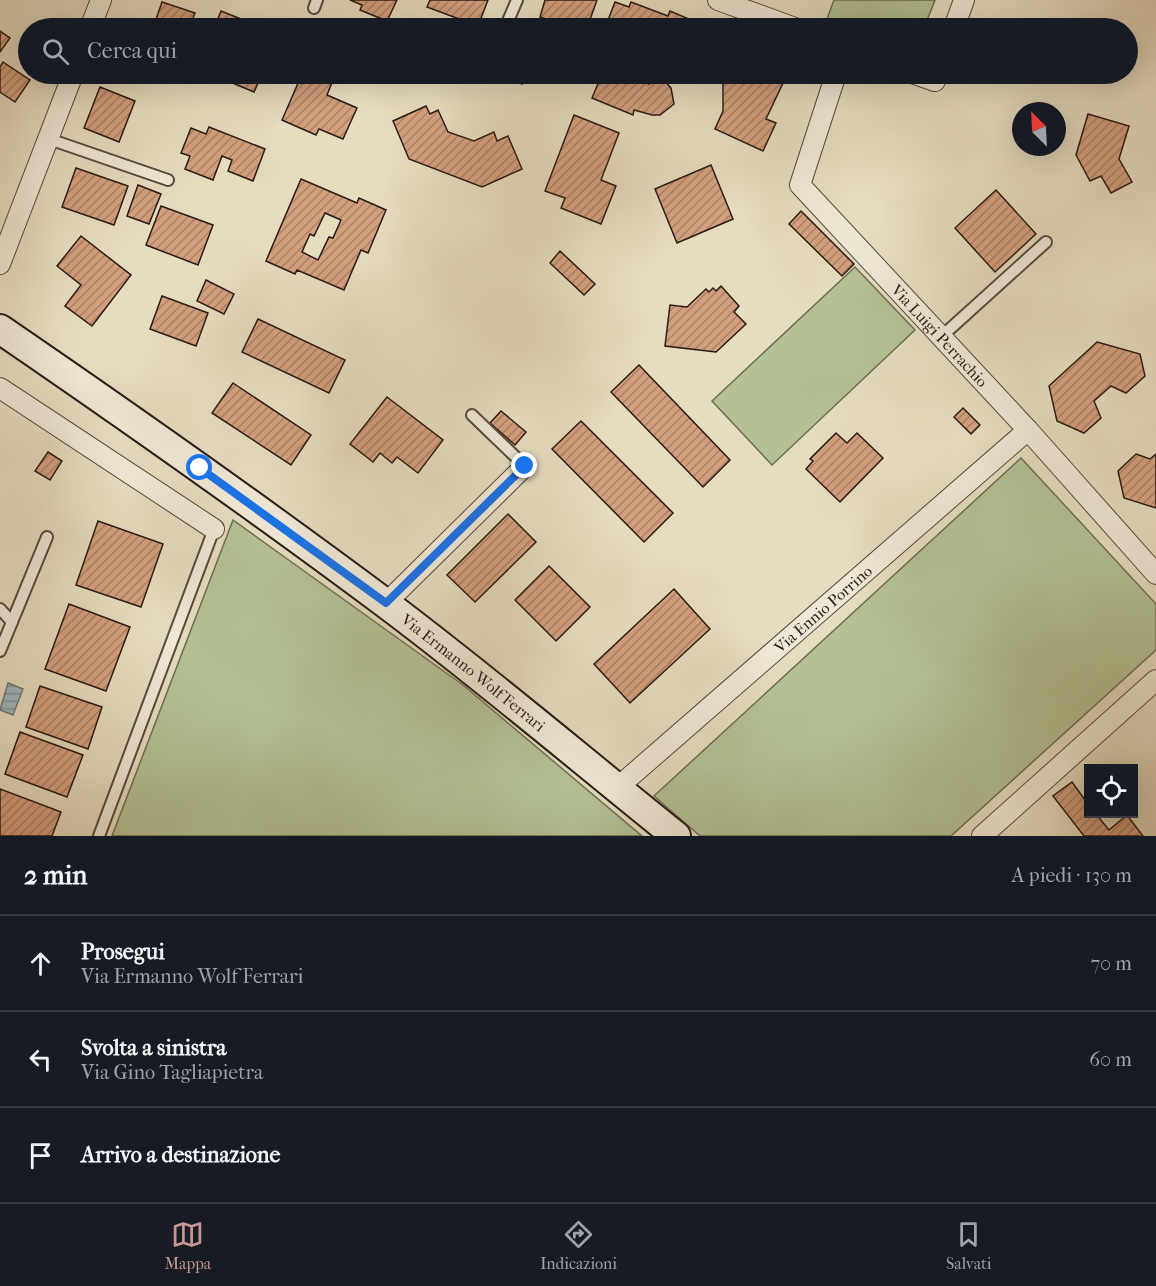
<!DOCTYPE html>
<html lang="it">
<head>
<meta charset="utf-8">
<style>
	body { margin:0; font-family:"IM FELL French Canon",serif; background:#242831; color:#f1f3f6 }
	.controls { position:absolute; right:18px; bottom:18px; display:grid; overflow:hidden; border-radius:0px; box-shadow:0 6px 24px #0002 }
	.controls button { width:54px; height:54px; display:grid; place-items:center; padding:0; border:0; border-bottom:2px solid #363941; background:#171b24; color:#f1f3f6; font:30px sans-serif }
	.compass { position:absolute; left:1012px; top:102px; width:54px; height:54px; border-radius:50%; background:#171b24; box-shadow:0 6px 24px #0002; rotate:336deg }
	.stop { position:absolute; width:18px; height:18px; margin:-14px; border:4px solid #1a73e8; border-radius:50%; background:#fff }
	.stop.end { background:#1a73e8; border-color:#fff; box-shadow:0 2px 6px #0008 }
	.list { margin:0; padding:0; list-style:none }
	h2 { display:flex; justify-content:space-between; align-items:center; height:78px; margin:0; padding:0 24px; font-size:26px }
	h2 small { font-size:20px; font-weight:400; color:#9ea1a6 }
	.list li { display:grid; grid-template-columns:39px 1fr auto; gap:18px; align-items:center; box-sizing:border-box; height:96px; padding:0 24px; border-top:2px solid #363941 }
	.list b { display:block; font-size:22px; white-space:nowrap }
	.list p { margin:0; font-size:20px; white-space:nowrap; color:#9ea1a6 }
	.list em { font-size:20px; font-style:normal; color:#9ea1a6 }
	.icon { flex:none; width:33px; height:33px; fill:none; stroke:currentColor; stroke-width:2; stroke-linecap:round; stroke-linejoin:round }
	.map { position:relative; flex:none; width:1156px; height:836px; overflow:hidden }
	.search { position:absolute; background:#171b24; box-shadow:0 6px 24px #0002; left:18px; right:18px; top:18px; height:66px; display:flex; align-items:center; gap:15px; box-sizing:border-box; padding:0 21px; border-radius:33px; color:#9ea1a6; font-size:22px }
	.sheet { height:366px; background:#171b24 }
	nav { display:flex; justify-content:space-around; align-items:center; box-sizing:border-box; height:84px; border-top:2px solid #363941; background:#171b24; font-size:16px; color:#9ea1a6 }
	nav a { display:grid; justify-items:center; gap:3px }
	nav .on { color:#c59692 }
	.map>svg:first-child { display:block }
	.grass { fill:#b3c194; stroke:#6e6e54; stroke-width:1.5 }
	.water { fill:url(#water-rules); stroke:#6e797a; stroke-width:1.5 }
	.building { fill:url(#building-hatch); stroke:#281a15; stroke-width:1.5; fill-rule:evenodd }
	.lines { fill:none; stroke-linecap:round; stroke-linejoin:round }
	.lane-casing { stroke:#584a40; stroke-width:14 }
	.street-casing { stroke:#584a40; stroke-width:22 }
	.secondary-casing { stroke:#281a15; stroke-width:32 }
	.lane { stroke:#efe8d6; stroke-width:10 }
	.street { stroke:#efe8d6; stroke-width:20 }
	.secondary { stroke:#efe8d6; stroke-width:28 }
	.route { stroke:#1a73e8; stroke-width:8 }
	.labels { text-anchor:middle; stroke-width:4.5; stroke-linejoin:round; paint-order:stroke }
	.street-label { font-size:16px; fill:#281a15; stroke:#efe8d6 }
</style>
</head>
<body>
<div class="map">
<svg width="1156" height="836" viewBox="0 0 1156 836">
	<defs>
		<pattern id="water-rules" width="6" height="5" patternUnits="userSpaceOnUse" patternTransform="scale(1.5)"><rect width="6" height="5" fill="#9cb8be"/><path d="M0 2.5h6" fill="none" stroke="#7f9599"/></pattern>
		<pattern id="building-hatch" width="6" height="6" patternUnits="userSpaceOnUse" patternTransform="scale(1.5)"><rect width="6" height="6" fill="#d49f7e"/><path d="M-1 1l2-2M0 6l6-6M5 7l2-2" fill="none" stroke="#ac8166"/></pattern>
	</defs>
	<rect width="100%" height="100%" fill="#e6dcc0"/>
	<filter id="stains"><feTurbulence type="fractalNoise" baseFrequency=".00333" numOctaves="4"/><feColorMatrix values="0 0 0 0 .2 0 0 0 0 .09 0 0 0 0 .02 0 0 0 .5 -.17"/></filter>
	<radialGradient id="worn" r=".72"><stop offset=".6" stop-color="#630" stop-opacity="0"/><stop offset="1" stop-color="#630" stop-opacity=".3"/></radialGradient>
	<g class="grass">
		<path d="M834,0H935L924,28H854L827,19Z"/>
		<path d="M855,267L915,330L772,465L712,401Z"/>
		<path d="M1021,458L1156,604V650L951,836H700L654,796Z"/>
		<path d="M233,520L463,685L642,836H112Z"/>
	</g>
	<path class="water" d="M8,683L23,689L13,715L0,710Z"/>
	<g class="building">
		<path d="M350,0H397L387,21L360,10L362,5Z"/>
		<path d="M430,0H488L478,26L427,7Z"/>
		<path d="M545,0H597L587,28H573L540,17Z"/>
		<path d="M162,2L195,13L189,28H153Z"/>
		<path d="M615,2L629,7L631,2L668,16L670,11L689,19L696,28H605Z"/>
		<path d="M221,11L263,28H222L215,26Z"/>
		<path d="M0,31L10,38L0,52Z"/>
		<path d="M3,62L30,80L15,102L0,92V67Z"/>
		<path d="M211,74H262L254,92Z"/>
		<path d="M302,74L335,75L327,95L357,108L343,139L319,129L316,135L282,120Z"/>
		<path d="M499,74H526L522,84L499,75Z"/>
		<path d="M602,74L614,76L615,74H624L649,84L654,74L664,80L671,88L674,104L660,115H652L634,110L633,115L592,98Z"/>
		<path d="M727,74H763L783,83L766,119L776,123L763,151L715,129L723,111V82Z"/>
		<path d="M100,87L135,101L119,142L84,128Z"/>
		<path d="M426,106L430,114L438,110L448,132L474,141L494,132L497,141L508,136L522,169L482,187L409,159L393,121Z"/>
		<path d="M1088,114L1129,126L1119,159L1132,182L1111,193L1101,176L1090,181L1076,155Z"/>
		<path d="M574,115L619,133L601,180L616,186L601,224L561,208L565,198L545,191Z"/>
		<path d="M209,127L265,149L253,181L228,171L232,160L222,156L213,180L185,169L190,156L181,153L191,128L206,134Z"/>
		<path d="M711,165L733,219L677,243L655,189Z"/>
		<path d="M76,168L128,186L114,225L62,207Z"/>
		<path d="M301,179L357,203L359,198L386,210L368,253L361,250L344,290L297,270L295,274L266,261ZM325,213L341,220L333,238L329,237L318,260L302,252L310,234L314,236Z"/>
		<path d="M138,185L161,194L149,224L127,216Z"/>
		<path d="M996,190L1036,234L995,272L955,228Z"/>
		<path d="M161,206L213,225L198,265L146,245Z"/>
		<path d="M801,211L854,264L842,276L789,224Z"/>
		<path d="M81,236L131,275L92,326L65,306L81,285L57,266Z"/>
		<path d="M560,251L595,284L584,295L550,263Z"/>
		<path d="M206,280L234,294L224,314L197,301Z"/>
		<path d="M721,286L739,306L734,312L746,324L716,352L665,346L670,305L687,307L706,289L709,292L713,288L716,291Z"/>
		<path d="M162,296L208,313L196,346L150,329Z"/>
		<path d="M258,319L345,360L329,393L242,352Z"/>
		<path d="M1097,342L1140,354L1145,376L1126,393L1111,386L1094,401L1101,418L1084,433L1057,421L1049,386Z"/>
		<path d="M639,365L730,460L703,487L611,392Z"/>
		<path d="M233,383L311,435L291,465L212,413Z"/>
		<path d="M387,397L443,440L418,473L397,457L392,463L380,453L373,462L350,444Z"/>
		<path d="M963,408L980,425L971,434L954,417Z"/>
		<path d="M501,411L526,432L515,445L490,423Z"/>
		<path d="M581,421L673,513L644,542L552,449Z"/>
		<path d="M836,433L847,443L857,433L883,458L840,502L806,469L813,461L810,459Z"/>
		<path d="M48,452L62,461L50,480L35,471Z"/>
		<path d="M1136,454L1150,459L1156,454V508L1124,498L1118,471Z"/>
		<path d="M508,514L536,542L475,602L447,575Z"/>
		<path d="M98,521L163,544L141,607L76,585Z"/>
		<path d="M549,566L590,607L556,641L515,600Z"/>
		<path d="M674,589L710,629L630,703L594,664Z"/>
		<path d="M69,604L130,627L106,691L45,669Z"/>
		<path d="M40,686L102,707L88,749L26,727Z"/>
		<path d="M20,732L83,755L67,797L5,774Z"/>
		<path d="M1072,782L1088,804V814H1096L1109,830L1127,815L1143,836H1084L1053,796Z"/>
		<path d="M0,789L61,812L52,836H0Z"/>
	</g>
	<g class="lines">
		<g class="lane-casing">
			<g id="lane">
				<path d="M314,8L317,0"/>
				<path d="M505,28L517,0"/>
				<path d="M49,139L168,180"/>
				<path d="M941,337L1046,242"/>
				<path d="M472,415L525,466"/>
				<path d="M0,609L12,622"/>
				<path d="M0,651L47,537"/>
				<path d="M99,836L214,529"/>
			</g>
		</g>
		<g class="street-casing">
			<g id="street">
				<path d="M718,0L795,28"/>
				<path d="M90,28L101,0"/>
				<path d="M954,28L964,0"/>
				<path id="s1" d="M836,74L800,185L1028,430L1156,574"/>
				<path d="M915,74L935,81L938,74"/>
				<path d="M0,264L73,74"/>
				<path d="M0,388L214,529"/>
				<path d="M386,603L525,466"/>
				<path id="s2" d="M617,788L1028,430"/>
				<path d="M982,836L1156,680"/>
			</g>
		</g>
		<g class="secondary-casing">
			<g id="secondary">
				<path id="s3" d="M0,329C130,418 259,509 385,603C484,677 579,758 676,836"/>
			</g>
		</g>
		<use href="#lane" class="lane"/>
		<use href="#street" class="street"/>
		<use href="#secondary" class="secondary"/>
	</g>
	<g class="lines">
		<path class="route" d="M200,468L386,603L525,466"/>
	</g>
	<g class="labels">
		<g class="street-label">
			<text dy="6" stroke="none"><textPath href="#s1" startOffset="322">Via Luigi Perrachio</textPath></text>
			<text dy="6" stroke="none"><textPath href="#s2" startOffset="273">Via Ennio Porrino</textPath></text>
			<text dy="6" stroke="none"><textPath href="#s3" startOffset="585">Via Ermanno Wolf Ferrari</textPath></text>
		</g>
	</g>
	<rect width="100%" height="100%" filter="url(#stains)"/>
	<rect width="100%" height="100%" fill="url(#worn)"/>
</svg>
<div class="controls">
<button><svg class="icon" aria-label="locate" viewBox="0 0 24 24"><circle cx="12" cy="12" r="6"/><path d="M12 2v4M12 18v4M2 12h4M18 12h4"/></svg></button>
</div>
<svg class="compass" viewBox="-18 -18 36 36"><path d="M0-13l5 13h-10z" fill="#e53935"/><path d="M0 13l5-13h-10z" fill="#9ea1a6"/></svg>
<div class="stop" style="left:200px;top:468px"></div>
<div class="stop end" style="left:525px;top:466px"></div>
<div class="search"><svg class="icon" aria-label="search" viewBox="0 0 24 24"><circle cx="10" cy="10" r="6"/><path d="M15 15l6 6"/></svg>Cerca qui</div>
</div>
<section class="sheet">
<h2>2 min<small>A piedi · 130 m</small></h2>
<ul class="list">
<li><svg class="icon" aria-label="ahead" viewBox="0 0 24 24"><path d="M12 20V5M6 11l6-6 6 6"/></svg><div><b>Prosegui</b><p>Via Ermanno Wolf Ferrari</p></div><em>70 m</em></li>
<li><svg class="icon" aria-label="left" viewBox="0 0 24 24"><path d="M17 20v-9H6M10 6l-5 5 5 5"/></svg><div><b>Svolta a sinistra</b><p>Via Gino Tagliapietra</p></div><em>60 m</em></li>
<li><svg class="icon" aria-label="arrive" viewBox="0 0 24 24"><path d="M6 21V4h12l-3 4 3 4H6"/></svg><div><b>Arrivo a destinazione</b></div></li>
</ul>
</section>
<nav>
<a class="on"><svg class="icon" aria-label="map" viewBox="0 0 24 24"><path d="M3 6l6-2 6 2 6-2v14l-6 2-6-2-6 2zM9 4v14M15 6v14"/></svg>Mappa</a>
<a><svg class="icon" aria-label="directions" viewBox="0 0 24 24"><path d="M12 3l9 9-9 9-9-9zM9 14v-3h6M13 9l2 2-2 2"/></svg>Indicazioni</a>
<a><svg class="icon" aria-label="saved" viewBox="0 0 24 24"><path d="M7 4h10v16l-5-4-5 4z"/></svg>Salvati</a>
</nav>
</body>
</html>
